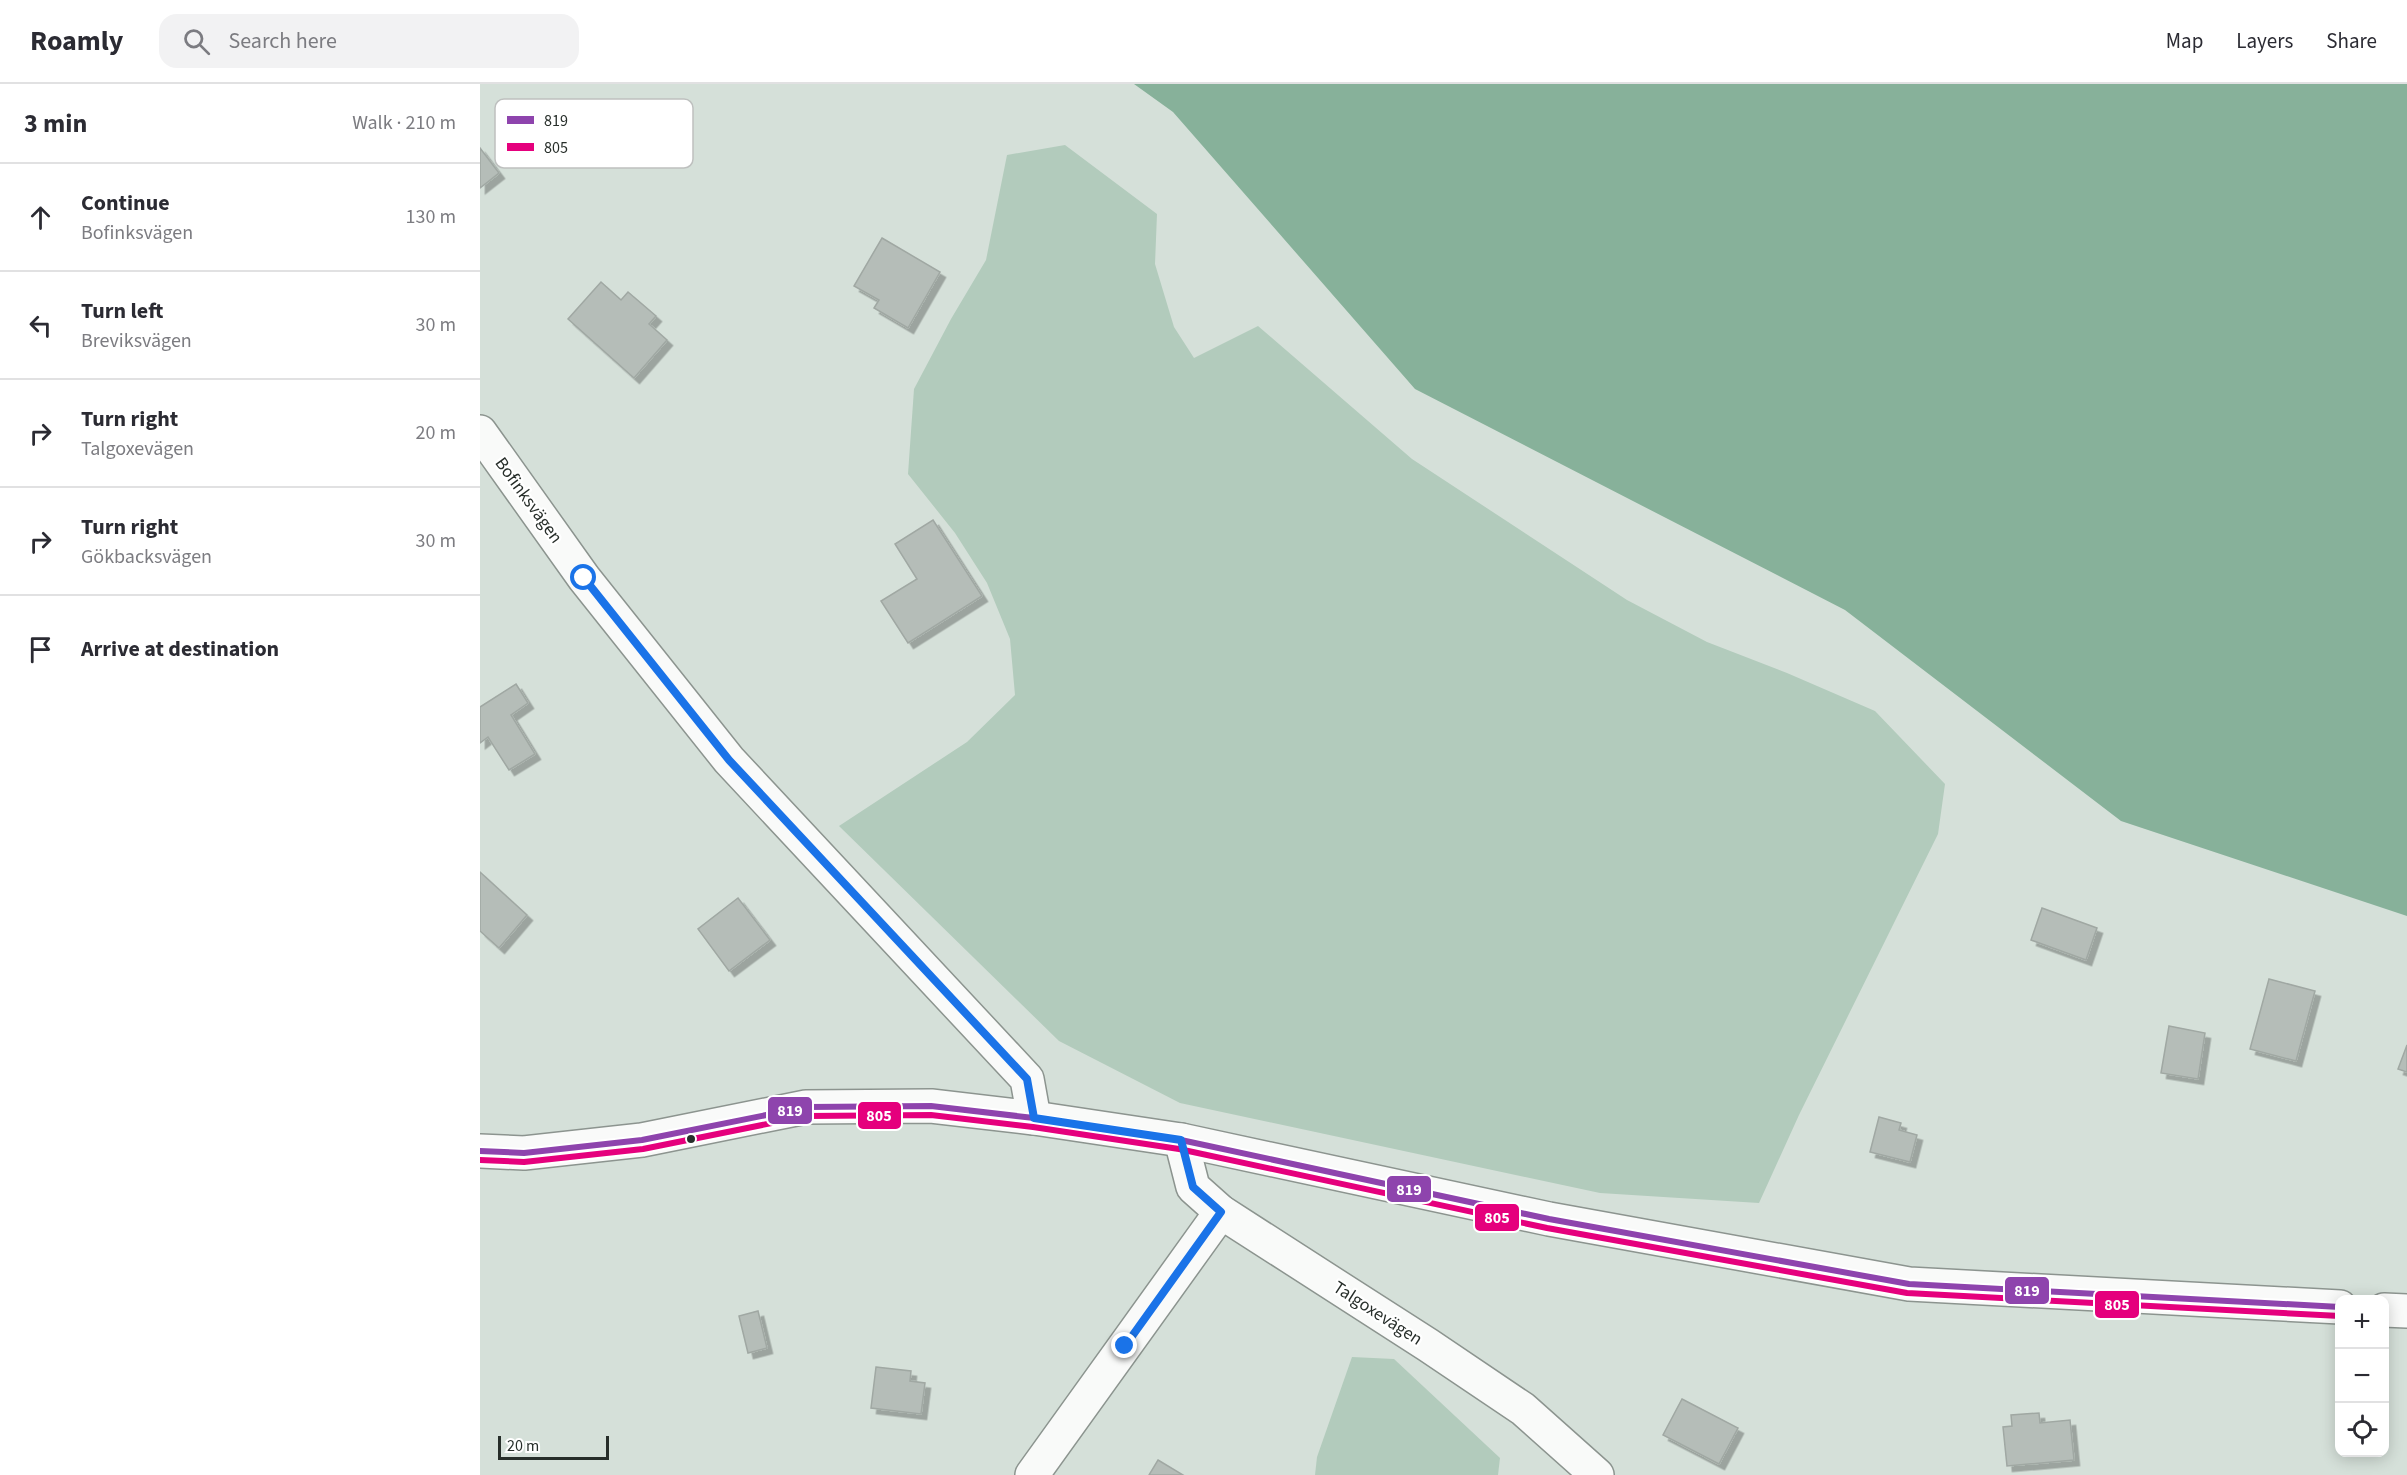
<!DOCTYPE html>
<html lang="en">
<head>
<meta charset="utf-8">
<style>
	body { margin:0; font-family:"Source Sans 3",sans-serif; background:#f2f2f3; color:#2b2b33 }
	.controls { position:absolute; right:18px; bottom:18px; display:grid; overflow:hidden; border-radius:12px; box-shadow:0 3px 15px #0003 }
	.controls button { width:54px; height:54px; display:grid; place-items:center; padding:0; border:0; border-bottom:2px solid #e1e1e2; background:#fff; color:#2b2b33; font:30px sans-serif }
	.scale { position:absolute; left:18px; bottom:15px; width:111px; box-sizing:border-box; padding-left:6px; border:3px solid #272e2a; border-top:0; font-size:16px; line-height:21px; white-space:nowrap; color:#272e2a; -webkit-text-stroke:4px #fff; paint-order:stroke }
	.stop { position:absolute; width:18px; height:18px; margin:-14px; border:4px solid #1a73e8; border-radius:50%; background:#fff }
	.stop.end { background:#1a73e8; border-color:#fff; box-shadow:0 2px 6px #0008 }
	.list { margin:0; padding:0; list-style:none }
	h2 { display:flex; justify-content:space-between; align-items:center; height:78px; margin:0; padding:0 24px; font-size:26px }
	h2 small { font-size:20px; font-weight:400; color:#7c7c81 }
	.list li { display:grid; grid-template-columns:39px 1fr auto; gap:18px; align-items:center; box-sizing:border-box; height:108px; padding:0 24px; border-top:2px solid #e1e1e2 }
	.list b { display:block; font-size:22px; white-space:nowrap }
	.list p { margin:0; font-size:20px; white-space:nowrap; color:#7c7c81 }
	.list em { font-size:20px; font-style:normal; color:#7c7c81 }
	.icon { flex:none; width:33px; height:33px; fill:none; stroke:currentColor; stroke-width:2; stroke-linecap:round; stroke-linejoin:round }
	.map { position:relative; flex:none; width:1927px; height:1391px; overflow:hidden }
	header { display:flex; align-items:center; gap:36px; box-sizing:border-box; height:84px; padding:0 30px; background:#fff; border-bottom:2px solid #e1e1e2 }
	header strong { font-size:28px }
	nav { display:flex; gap:33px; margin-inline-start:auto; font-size:21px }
	.search { width:420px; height:54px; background:#f2f2f3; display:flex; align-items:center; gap:15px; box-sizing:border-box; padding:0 21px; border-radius:18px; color:#7c7c81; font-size:22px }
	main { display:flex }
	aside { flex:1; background:#fff }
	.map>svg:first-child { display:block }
	.green { fill:#b2cbbc }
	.water { fill:#87b19a }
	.building { fill:#b5bdb8; stroke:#a0a8a3; stroke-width:1.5; filter:url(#shadow) }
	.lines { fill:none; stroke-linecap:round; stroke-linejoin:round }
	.minor-casing { stroke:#8c948f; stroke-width:36 }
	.major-casing { stroke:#8c948f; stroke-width:36 }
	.minor { stroke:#f9faf9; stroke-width:33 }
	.major { stroke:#f9faf9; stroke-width:33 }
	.bus-1-casing { stroke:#fff; stroke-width:10 }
	.bus-2-casing { stroke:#fff; stroke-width:10 }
	.bus-1 { stroke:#8e44ad; stroke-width:6 }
	.bus-2 { stroke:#e5007d; stroke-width:6 }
	.route { stroke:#1a73e8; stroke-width:8 }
	.bus-dot { fill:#272e2a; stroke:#fff; stroke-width:2 }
	.labels { text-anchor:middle; stroke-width:4.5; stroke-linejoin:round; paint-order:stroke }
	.street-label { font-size:18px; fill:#272e2a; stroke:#fff }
	.key { fill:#fff; stroke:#bec0bf; stroke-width:1.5 }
	.key-label { font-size:16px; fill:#272e2a }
	.line-badge { stroke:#fff; stroke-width:2 }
	.badge-label { font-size:16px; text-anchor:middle; font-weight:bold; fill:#fff }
</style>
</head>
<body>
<header>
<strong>Roamly</strong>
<div class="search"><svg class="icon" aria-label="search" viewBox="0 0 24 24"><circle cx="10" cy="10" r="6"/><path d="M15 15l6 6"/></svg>Search here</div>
<nav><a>Map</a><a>Layers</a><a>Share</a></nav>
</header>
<main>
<aside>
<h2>3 min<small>Walk · 210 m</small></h2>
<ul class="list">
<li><svg class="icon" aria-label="ahead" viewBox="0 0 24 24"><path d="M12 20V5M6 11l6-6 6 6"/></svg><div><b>Continue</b><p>Bofinksvägen</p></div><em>130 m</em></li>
<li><svg class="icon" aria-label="left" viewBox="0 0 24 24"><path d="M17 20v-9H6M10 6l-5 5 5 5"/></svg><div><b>Turn left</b><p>Breviksvägen</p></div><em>30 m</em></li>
<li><svg class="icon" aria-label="right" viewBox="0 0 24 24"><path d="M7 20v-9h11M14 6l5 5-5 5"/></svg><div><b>Turn right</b><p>Talgoxevägen</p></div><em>20 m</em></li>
<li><svg class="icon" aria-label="right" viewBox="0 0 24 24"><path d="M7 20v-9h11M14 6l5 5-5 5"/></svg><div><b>Turn right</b><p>Gökbacksvägen</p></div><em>30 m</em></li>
<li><svg class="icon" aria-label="arrive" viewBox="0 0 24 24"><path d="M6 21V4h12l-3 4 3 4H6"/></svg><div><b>Arrive at destination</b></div></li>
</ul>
</aside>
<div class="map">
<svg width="1927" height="1391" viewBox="0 0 1927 1391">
	<defs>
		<filter id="shadow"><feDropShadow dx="5.5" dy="5.5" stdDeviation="0" flood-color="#0004"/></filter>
	</defs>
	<rect width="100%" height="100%" fill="#d5e0d9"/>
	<g class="green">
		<path d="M585,61L677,130L675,180L694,243L714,274L778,242L932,375L1147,516L1227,558L1307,589L1395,627L1465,700L1458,750L1319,1031L1279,1119L1120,1109L700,1019L579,957L359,742L487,658L535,611L530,555L507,499L475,449L428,390L434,305L471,235L506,176L527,71Z"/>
		<path d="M872,1273L914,1275L1020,1374L1018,1391H835L837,1373Z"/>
	</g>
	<path class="water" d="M654,0H1927V832L1641,737L1365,526L935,305L693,28Z"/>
	<g class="building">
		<path d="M0,64L19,89L0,104Z"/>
		<path d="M402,154L460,188L428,244L394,224L399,216L374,202Z"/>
		<path d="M121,198L141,216L148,208L176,232L169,240L187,256L154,294L88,235Z"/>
		<path d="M453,436L502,512L428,559L401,517L437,495L415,460Z"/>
		<path d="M36,600L48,619L31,631L55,670L29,686L8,653L0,659V623Z"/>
		<path d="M0,788L47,831L19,864L0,847Z"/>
		<path d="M258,814L290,856L249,887L218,845Z"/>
		<path d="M1562,824L1617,844L1606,876L1551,856Z"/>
		<path d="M1789,895L1835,907L1816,977L1770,965Z"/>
		<path d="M1689,942L1725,949L1718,995L1681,989Z"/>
		<path d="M1927,961V988L1918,985Z"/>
		<path d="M1399,1033L1421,1039L1419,1046L1437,1051L1430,1078L1390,1068Z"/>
		<path d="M278,1227L287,1264L268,1269L259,1232Z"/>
		<path d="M396,1283L431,1287L430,1297L445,1299L441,1330L391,1324Z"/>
		<path d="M1202,1315L1258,1344L1239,1380L1183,1351Z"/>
		<path d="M1559,1329L1560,1339L1590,1336L1594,1376L1527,1382L1523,1343L1532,1342L1531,1331Z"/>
		<path d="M678,1376L703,1391H669Z"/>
	</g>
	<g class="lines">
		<g class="minor-casing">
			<g id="minor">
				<path d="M0,348L104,494L249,676L547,995L554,1034"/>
				<path d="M701,1056L713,1103L741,1128L948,1261L1043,1325L1117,1391"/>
				<path d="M552,1391L741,1128"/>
			</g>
		</g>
		<g class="major-casing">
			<g id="major">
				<path d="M0,1067L44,1069L162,1056L326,1023L451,1022L554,1034L701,1056L1069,1135L1429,1200L1860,1223"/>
				<path d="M1904,1226L1927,1227"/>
			</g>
		</g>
		<use href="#minor" class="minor"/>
		<use href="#major" class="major"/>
		<g class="bus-1-casing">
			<path id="bus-1" d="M0,1067L44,1069L162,1056L326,1023L451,1022L554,1034L701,1056L1069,1135L1429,1200L1860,1223"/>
		</g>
		<g class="bus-2-casing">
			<path id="bus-2" d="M0,1076L44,1078L163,1065L327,1032L451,1031L553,1043L699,1065L1067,1144L1427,1209L1860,1232"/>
		</g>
		<use href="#bus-1" class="bus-1"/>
		<use href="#bus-2" class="bus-2"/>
	</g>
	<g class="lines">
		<path class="route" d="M104,494L249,676L547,995L554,1034L701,1056L713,1103L741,1128L645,1262"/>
	</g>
	<circle class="bus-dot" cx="211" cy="1055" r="5"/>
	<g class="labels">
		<g class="street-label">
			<text transform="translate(49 416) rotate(54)" y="6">Bofinksvägen</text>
			<text transform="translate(898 1229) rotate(33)" y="6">Talgoxevägen</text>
		</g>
	</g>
	<rect x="15" y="15" width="198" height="69" rx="9" class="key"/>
	<rect x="27" y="32" width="27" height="8" fill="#8e44ad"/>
	<rect x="27" y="59" width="27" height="8" fill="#e5007d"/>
	<g class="key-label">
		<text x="64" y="42">819</text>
		<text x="64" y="69">805</text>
	</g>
	<g class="line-badge">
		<rect x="287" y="1012" width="46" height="29" rx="6" fill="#8e44ad"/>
		<rect x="377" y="1017" width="45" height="29" rx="6" fill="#e5007d"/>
		<rect x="906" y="1091" width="46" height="28" rx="6" fill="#8e44ad"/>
		<rect x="994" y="1119" width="46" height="29" rx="6" fill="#e5007d"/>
		<rect x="1524" y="1192" width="46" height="29" rx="6" fill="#8e44ad"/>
		<rect x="1614" y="1206" width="46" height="29" rx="6" fill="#e5007d"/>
	</g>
	<g class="badge-label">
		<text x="310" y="1032">819</text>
		<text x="399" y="1037">805</text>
		<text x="929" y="1111">819</text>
		<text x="1017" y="1139">805</text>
		<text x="1547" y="1212">819</text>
		<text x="1637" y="1226">805</text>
	</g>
</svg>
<div class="controls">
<button>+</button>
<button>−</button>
<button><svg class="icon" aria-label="locate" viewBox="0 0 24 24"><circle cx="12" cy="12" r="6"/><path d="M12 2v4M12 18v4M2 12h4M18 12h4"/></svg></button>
</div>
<div class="scale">20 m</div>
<div class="stop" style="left:104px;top:494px"></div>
<div class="stop end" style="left:645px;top:1262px"></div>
</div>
</main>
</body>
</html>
